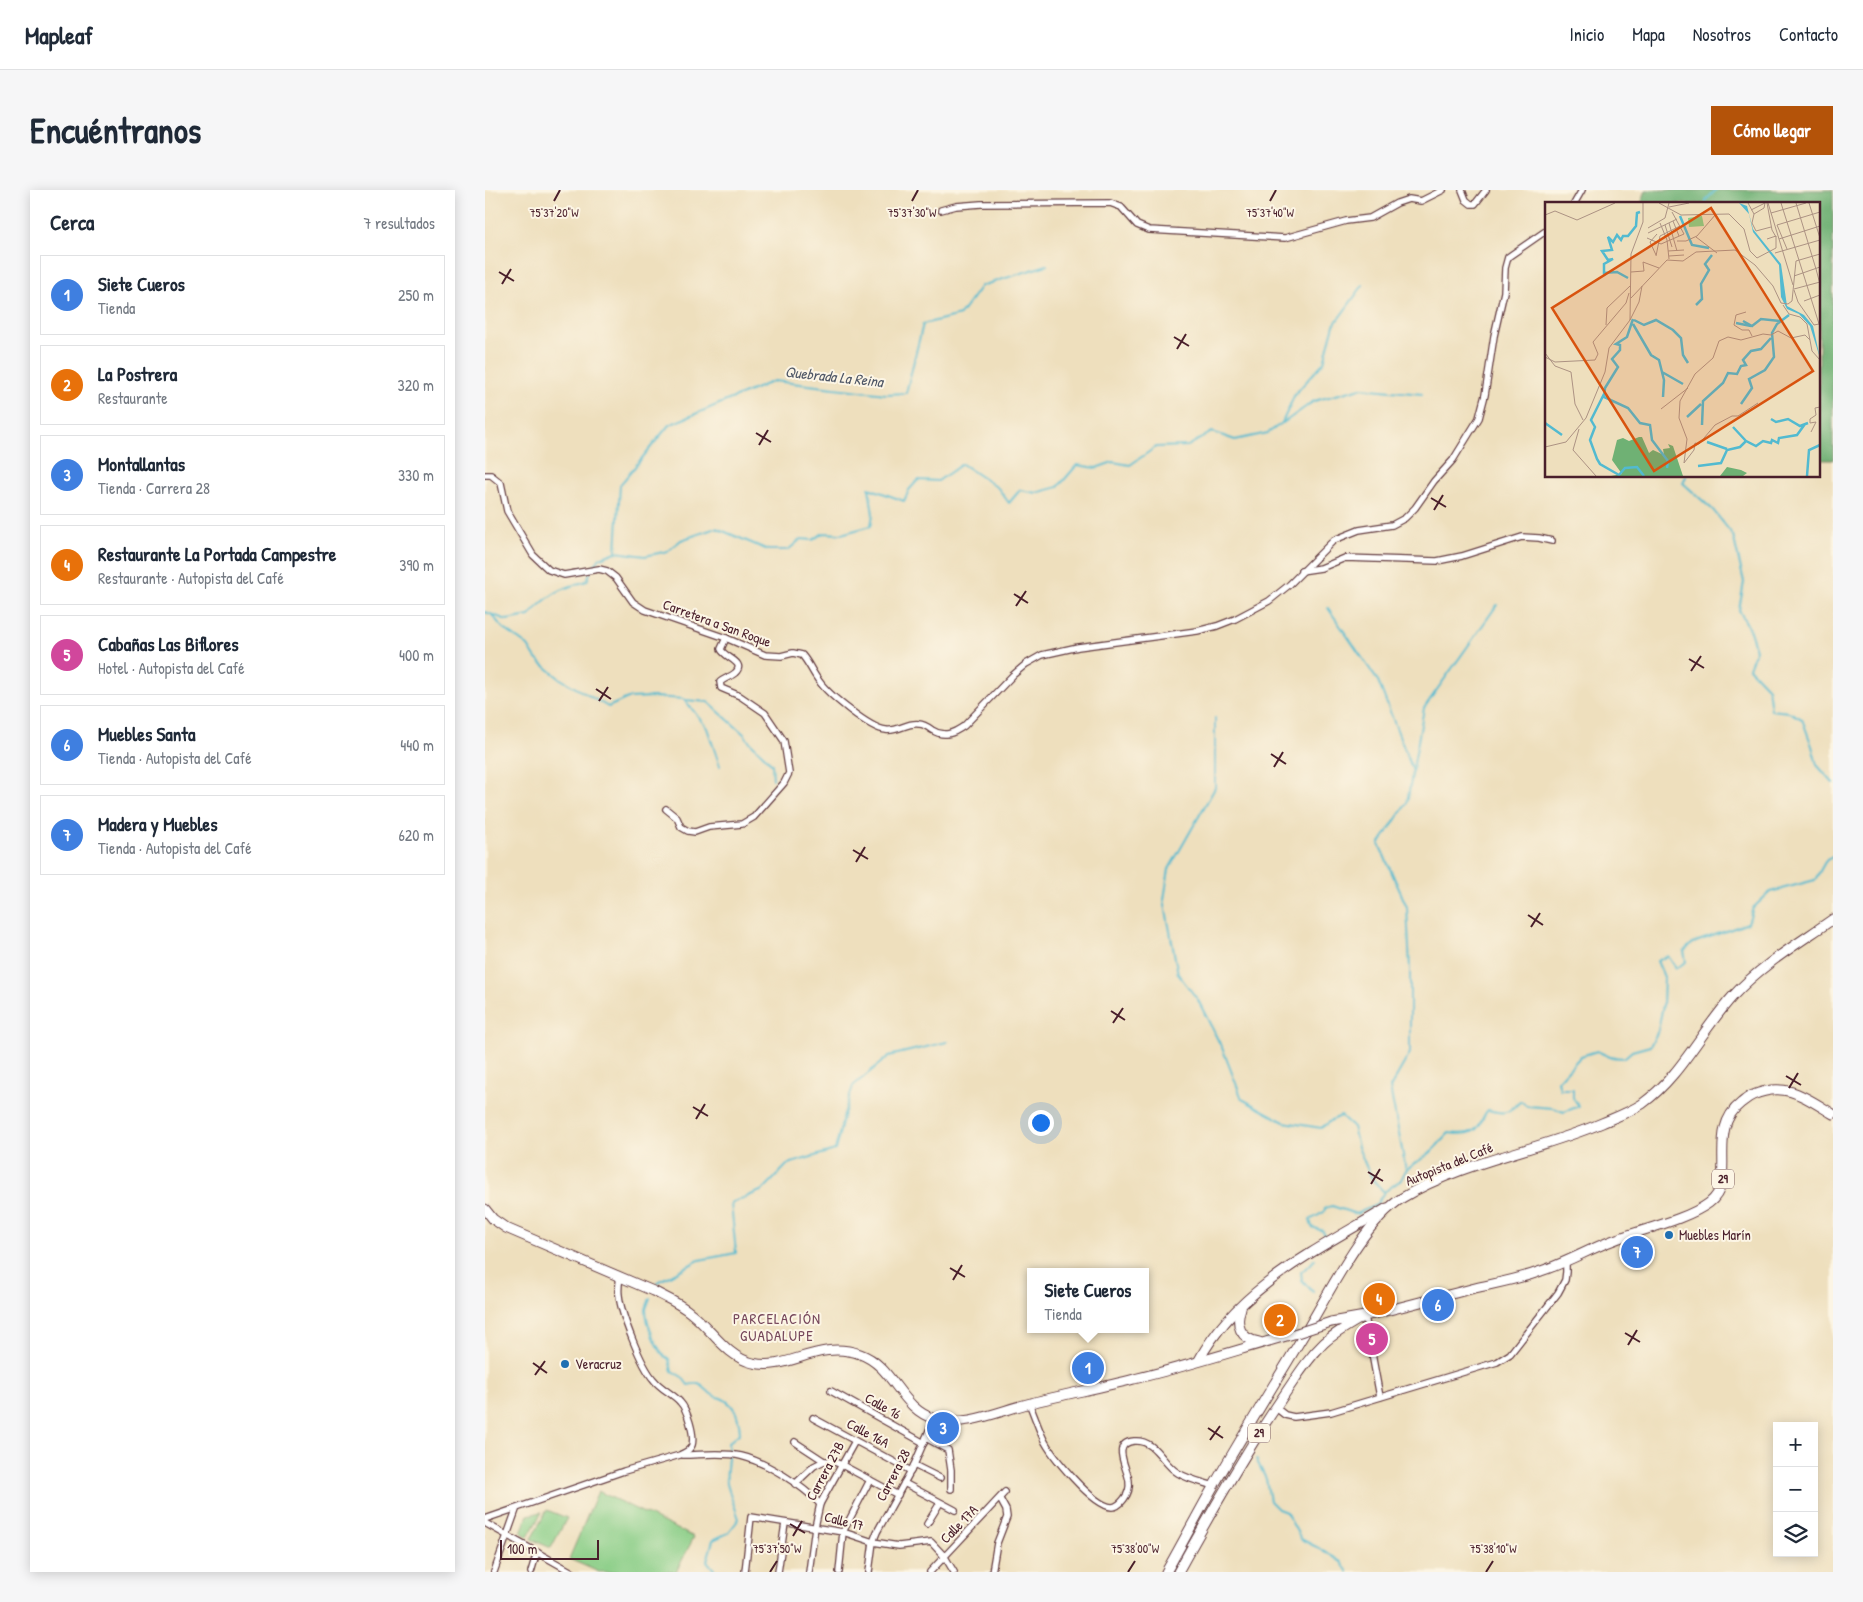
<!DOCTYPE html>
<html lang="es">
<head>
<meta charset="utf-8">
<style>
	body { margin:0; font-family:"Patrick Hand",sans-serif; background:#f6f6f7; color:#1f2937 }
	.controls { position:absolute; right:15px; bottom:15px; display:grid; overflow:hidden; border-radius:0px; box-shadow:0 2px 12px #0003 }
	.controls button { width:45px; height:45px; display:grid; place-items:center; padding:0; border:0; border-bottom:1px solid #e0e1e3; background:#fff; color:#1f2937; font:25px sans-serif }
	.scale { position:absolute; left:15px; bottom:12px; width:99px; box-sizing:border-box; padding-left:5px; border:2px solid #4a1f2b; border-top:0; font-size:14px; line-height:18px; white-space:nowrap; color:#4a1f2b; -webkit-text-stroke:4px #fcf5e5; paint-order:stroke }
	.you { position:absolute; left:555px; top:932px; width:18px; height:18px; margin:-12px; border:4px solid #fff; border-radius:50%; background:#1a73e8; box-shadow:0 0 0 8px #1a73e833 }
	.badge { display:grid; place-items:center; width:32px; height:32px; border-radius:50%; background:#b45309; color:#fff; font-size:16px; font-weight:700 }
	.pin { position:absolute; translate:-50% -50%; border:2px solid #fff; box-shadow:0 1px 5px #0006 }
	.popup { position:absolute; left:542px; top:1078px; width:122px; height:65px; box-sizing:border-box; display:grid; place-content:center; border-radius:0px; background:#fff; filter:drop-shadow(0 1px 4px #0005); font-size:16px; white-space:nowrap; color:#747a83 }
	.popup b { font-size:19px; color:#1f2937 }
	.popup::after { content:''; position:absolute; left:50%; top:100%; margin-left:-10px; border:10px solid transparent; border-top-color:#fff }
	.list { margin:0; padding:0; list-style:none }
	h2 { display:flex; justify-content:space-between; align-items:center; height:65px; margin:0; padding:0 20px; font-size:21px }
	h2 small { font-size:16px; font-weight:400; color:#747a83 }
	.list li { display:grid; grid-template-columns:32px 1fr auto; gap:15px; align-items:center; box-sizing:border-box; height:80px; margin:0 10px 10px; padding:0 10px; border:1px solid #e0e1e3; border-radius:0px }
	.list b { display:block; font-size:19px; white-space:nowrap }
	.list p { margin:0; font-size:16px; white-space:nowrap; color:#747a83 }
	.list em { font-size:16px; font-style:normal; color:#747a83 }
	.icon { flex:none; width:28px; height:28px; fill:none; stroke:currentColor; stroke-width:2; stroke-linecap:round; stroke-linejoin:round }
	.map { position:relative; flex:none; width:1348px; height:1382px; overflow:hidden; border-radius:0px }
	header { display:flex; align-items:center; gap:30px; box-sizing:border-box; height:70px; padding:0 25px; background:#fff; border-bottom:1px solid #e0e1e3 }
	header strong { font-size:24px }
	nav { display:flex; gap:28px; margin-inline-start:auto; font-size:18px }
	.intro { display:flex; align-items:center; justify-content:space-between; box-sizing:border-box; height:120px; padding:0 30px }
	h1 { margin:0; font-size:35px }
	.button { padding:12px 22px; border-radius:0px; background:#b45309; color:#fff; font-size:18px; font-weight:700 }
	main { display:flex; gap:30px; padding:0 30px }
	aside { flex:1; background:#fff; border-radius:0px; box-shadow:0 2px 12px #0003 }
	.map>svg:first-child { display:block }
	.green { fill:#8ace87; stroke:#6a7659 }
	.forest { fill:#6fb174; stroke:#5c6850 }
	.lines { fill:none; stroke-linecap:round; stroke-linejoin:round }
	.stream { stroke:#52bad0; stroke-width:2 }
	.minor-casing { stroke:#633c41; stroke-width:8 }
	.primary-casing { stroke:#633c41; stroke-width:11 }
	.trunk-casing { stroke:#633c41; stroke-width:11 }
	.minor { stroke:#fff; stroke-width:5.5 }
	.primary { stroke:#fff; stroke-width:9 }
	.trunk { stroke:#fff; stroke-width:9 }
	.primary-bridge-casing { stroke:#633c41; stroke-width:11; stroke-linecap:butt }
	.primary-bridge { stroke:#fff; stroke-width:9 }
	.ticks { fill:none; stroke:#4a1f2b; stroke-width:2 }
	.poi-dot { fill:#1f6fb2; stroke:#fcf5e5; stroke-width:2 }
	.labels { text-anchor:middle; stroke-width:4; stroke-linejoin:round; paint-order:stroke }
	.shield { fill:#fcf5e5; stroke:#7f5f63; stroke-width:1 }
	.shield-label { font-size:12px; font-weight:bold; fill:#4a1f2b }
	.street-label { font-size:14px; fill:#4a1f2b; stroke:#fcf5e5 }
	.poi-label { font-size:14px; fill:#4a1f2b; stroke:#fcf5e5; text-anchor:start }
	.water-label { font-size:15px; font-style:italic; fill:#4d5565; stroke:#fcf5e5 }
	.neighbourhood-label { font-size:15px; letter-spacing:1px; fill:#76475b; stroke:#fcf5e5 }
	.inset-river { fill:none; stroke:#52bad0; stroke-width:2.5 }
	.inset-road { fill:none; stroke:#ac9283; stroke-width:1 }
	.view { fill:#d8530f; fill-opacity:0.15; stroke:#d8530f; stroke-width:2.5 }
	.inset-edge { fill:none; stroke:#4a1f2b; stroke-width:2.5 }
	.ticks-label { font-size:12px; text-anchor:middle; fill:#4a1f2b; stroke:#fcf5e5; stroke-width:4; stroke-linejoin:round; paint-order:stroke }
</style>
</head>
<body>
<header>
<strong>Mapleaf</strong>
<nav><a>Inicio</a><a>Mapa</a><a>Nosotros</a><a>Contacto</a></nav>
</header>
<div class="intro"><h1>Encuéntranos</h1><a class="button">Cómo llegar</a></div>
<main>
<aside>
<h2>Cerca<small>7 resultados</small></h2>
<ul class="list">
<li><span class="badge" style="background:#3f7fe0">1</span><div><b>Siete Cueros</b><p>Tienda</p></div><em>250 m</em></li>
<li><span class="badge" style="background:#e8710a">2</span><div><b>La Postrera</b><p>Restaurante</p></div><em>320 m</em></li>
<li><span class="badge" style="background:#3f7fe0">3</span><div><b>Montallantas</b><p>Tienda · Carrera 28</p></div><em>330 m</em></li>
<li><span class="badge" style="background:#e8710a">4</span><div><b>Restaurante La Portada Campestre</b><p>Restaurante · Autopista del Café</p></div><em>390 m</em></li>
<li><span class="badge" style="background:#d1479c">5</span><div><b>Cabañas Las Biflores</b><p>Hotel · Autopista del Café</p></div><em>400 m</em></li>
<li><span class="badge" style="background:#3f7fe0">6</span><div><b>Muebles Santa</b><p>Tienda · Autopista del Café</p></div><em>440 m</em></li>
<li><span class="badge" style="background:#3f7fe0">7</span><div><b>Madera y Muebles</b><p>Tienda · Autopista del Café</p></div><em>620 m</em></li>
</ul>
</aside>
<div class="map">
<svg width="1348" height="1382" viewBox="0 0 1348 1382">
	<rect width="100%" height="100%" fill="#fcf5e5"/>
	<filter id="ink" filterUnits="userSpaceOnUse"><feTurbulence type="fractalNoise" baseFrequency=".02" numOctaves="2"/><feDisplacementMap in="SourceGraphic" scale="10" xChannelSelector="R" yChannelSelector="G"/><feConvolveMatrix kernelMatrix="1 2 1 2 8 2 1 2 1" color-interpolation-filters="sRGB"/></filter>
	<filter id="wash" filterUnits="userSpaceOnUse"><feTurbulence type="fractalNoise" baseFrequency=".0096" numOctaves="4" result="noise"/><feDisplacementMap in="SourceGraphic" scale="20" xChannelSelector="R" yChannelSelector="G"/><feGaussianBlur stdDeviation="1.12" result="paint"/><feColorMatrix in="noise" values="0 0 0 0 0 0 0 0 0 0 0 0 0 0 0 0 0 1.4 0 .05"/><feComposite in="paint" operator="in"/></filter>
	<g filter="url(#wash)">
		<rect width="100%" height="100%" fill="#eedfbd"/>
		<g class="green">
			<path d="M113,1301L209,1347L191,1382H114L84,1369Z"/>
			<path d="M62,1320L82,1328L66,1358L46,1349Z"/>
			<path d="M57,1322L43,1347L36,1342L43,1325Z"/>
		</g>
		<path class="forest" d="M1161,0H1348V270H1334V14H1156Z"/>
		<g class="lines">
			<g class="stream">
				<path d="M1221,14V10L1231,0"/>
				<path d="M798,233L829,211L876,198L937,204"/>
				<path d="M1201,286L1198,293L1228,320L1248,345L1259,392L1254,420L1264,438L1271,460L1264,478L1283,498L1286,520L1304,522L1317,529L1327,556L1332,575L1348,593"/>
				<path d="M131,362L160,366L183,361L196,350L231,338L283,360H303L316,349L328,350L338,343L356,344L386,336L388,324L384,298L419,311L424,300L433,290L453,291L477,274L513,298L524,313L535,300L551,303L573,297L592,275L611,278L628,272L645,275L671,257L703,256L727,242L750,250L783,243L797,233L810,204L839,172L849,135L878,95"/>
				<path d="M107,379L115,368L131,362L135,295L184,235L289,191L401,204L421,203L438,134L475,125L496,96L562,75"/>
				<path d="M843,418L893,491L928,581"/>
				<path d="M0,422L22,430L44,426C62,405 76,398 102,391L105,383"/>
				<path d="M7,425L18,438L43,456L51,469L74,488L123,517L143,508L169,507L199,509L222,538L235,576"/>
				<path d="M200,510L223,512L260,545L263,550L287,574L288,589"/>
				<path d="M730,528V598L684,679L679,709L693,784L713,810L738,860L757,909L799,932L836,938L847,930L856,926L868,937L873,957L881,976L888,990L899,1002"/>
				<path d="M921,980L905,898L925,863V779L922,717L894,654L922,613L939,518L1012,415"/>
				<path d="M840,1047L838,1041L827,1037L825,1030L839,1022L840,1018L847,1016L871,1024L891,1015L899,1002L916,990L921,980L945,963L964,943C975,944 989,946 995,934C998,929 998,925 1003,920C1021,925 1023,923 1036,911L1042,916L1068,918L1079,922L1094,916L1088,908V899H1075L1073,891L1096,866L1112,861L1125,867L1139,868L1147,861L1165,856L1173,841L1178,815L1179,787L1172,771L1183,766L1191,778L1201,772L1199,761L1208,753L1263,733L1268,718L1285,702L1330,690L1340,672L1348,666"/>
				<path d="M173,1092L214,1070L251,1063L246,1013L278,1000L303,974L350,960L360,921L368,896L404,866L462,852"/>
				<path d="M828,1102L817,1090L816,1082L825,1075L830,1069"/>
				<path d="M165,1108C164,1111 162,1116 161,1119C161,1132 172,1164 184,1169L187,1181L197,1187L203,1195C217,1192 215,1195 224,1202C227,1206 234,1207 238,1209C251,1216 254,1228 255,1243L243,1253C245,1266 240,1280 242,1294C245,1305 250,1317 254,1329L243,1343L228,1350L222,1371L231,1382"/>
				<path d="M771,1269L781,1289L785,1311L793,1319L801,1322L816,1349L841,1362L856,1372L863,1382"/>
			</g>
		</g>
	</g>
	<g filter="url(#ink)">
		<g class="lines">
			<g class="minor-casing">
				<g id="minor">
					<path d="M977,0L981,10L986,14H990L1001,0"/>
					<path d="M1089,14L1097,0"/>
					<path d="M456,20L471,16L496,14L625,13L636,17L652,35L664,40L800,48L861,31L885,28L912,13L924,9L936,11L958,0"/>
					<path d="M0,285H6L16,293L22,321L48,365L64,380L79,385L114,379L122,381L131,388L148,412L160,420L241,448L280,465L296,466L308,463L317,465C324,473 327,482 334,491C343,504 385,539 401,540C413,542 422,532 434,534C439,534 443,537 447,540C459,548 469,543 479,536L528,485L541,474L557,465L593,457L712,441L732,436L750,429L784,411L804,395L849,350L874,340L907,335L920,328L930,318L949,291L968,270L994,228L1000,205L1009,146L1019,102L1020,78L1023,67L1062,40"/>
					<path d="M816,381L836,378L860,368L952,371L977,366L1037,347L1054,348L1067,351"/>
					<path d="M181,619L192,628L196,637L203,641L210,642L224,637L257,634L269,627L299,593L304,583L299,551L280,523L255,506L236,498L235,492C240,488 245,487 250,483C262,472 239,468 236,459L241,448"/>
					<path d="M880,1126L895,1207"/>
					<path d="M346,1201L439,1253"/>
					<path d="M544,1213C549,1225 553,1237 558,1248C566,1265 608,1316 627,1317C632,1317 636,1313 639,1309C643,1304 645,1298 644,1291C643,1279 625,1253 649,1251C671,1249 677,1274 693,1283C705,1290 717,1292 729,1296"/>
					<path d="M791,1218L800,1225L809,1227L846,1222L1012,1172L1025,1164L1073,1103L1080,1090L1081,1082V1071"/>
					<path d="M328,1228L426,1281"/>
					<path d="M441,1248L463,1260L466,1280V1299"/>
					<path d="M310,1252L339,1271H347L357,1275L413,1305"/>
					<path d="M198,1265C215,1265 239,1262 256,1266C281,1272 317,1295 335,1314"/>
					<path d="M429,1275L455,1288"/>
					<path d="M419,1293L470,1320"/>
					<path d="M310,1294L329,1276L339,1271"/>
					<path d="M0,1329L139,1281L195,1265C200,1262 205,1261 207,1255C210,1245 202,1219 195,1212C188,1204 176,1199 169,1190C156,1176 136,1124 134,1105C133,1099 134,1093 135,1086"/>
					<path d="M0,1333L87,1382"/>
					<path d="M442,1334L455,1313"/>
					<path d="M9,1382L31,1320"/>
					<path d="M46,1382L52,1362"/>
					<path d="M260,1382L266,1327L358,1342L388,1352L414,1356L446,1352L460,1367L469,1382"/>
					<path d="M293,1382L300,1333"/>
					<path d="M324,1382L330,1337L335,1314L370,1251"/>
					<path d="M354,1382L358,1342L385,1290"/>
					<path d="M384,1382L388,1352L392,1342L429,1275L449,1229"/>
					<path d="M445,1382L520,1302"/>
					<path d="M507,1382L512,1353L522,1327L521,1320L515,1309"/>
				</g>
			</g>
			<g class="primary-casing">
				<g id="primary">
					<path d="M0,1019L8,1029L21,1038L168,1101C182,1108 196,1114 207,1124C227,1140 242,1167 268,1173C303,1182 332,1149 375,1164C409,1176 415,1219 450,1229C481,1238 516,1220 546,1213C580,1204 615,1198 649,1189C704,1176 758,1158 812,1143"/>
					<path d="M756,1118C750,1135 755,1149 774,1152"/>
					<path d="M846,1132L880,1126"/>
					<path d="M714,1170C753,1097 834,1059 902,1018"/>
				</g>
			</g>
			<g class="trunk-casing">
				<g id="trunk">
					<path d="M681,1382C697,1354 712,1325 728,1297C759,1243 791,1191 823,1138C847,1098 878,1033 917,1008C978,971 1052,961 1117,933C1131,927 1145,922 1157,914C1196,886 1216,841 1248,806C1276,775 1314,753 1348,729"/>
					<path d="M693,1382C725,1324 758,1266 795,1211C809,1191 821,1170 839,1153C851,1142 866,1134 880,1126C917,1117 954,1107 990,1098C1012,1093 1035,1089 1056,1081C1081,1073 1104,1059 1129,1050C1156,1040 1203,1029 1224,1013C1254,991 1220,941 1256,913C1260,910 1263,907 1268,905C1301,891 1320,907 1348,924"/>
				</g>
			</g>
			<use href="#minor" class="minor"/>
			<use href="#primary" class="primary"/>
			<use href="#trunk" class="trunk"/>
			<g class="primary-bridge-casing">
				<path id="primary-bridge" d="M812,1143L846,1132"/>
			</g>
			<use href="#primary-bridge" class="primary-bridge"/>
		</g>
	</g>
	<path class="ticks" d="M69,11L75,0M427,11L433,0M785,11L791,0M14,82L29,91M17,94L26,79M689,147L704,156M692,159L701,144M271,243L286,252M274,255L283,240M946,308L961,317M949,320L958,305M529,404L543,413M531,416L541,401M1204,469L1219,478M1206,481L1216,466M111,499L126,509M114,511L123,497M786,564L801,574M789,577L798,562M368,660L383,669M371,672L380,657M1043,725L1058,735M1046,737L1055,723M626,821L640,830M628,833L638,818M1301,886L1316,895M1304,898L1313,883M208,917L223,926M211,929L220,914M883,982L898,991M886,994L895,979M465,1078L480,1087M468,1090L477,1075M1140,1143L1155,1152M1143,1155L1152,1140M48,1173L62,1183M50,1185L60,1171M723,1238L738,1248M725,1250L735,1236M305,1334L320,1343M308,1346L317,1331M285,1382L292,1371M643,1382L650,1371M1001,1382L1008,1371"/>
	<g class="poi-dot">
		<circle cx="1184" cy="1045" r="5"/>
		<circle cx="80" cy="1174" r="5"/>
	</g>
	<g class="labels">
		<g class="shield">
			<rect x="1227" y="979.5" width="22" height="19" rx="4"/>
			<rect x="763" y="1233.5" width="22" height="19" rx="4"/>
		</g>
		<g class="shield-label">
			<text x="1238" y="993">29</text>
			<text x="774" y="1247">29</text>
		</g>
		<g class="street-label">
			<text transform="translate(232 433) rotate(20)" y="5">Carretera a San Roque</text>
			<text transform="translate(964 974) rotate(-22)" y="5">Autopista del Café</text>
			<text transform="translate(398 1216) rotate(29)" y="5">Calle 16</text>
			<text transform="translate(383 1243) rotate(28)" y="5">Calle 16A</text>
			<text transform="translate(340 1281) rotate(-62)" y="5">Carrera 27B</text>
			<text transform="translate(408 1285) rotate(-62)" y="5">Carrera 28</text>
			<text transform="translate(359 1331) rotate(14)" y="5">Calle 17</text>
			<text transform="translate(474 1334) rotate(-46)" y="5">Calle 17A</text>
		</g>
		<g class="poi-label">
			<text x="1194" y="1050">Muebles Marín</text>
			<text x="90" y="1179">Veracruz</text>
		</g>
		<g class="water-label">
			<text transform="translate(349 187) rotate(6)" y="5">Quebrada La Reina</text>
		</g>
		<g class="neighbourhood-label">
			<text x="292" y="1134">PARCELACIÓN<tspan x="292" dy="17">GUADALUPE</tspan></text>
		</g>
	</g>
	<g transform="translate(1060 12)">
		<rect width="275" height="275" fill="#eedfbd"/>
		<path d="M157,14L159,24L144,25L143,16Z" fill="#8ace87"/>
		<path d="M94,235H97L104,251L108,248L119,253L118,247L125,246L123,242L128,244L138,274H66L77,272L67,258L72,238L78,236L84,239ZM182,265L196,268L202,271L198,274H175Z" fill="#6fb174"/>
		<path d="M194,1L202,4L208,27L236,62L242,104L259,113L268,124L275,156L265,124L254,112L242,107L236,95L234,63L208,30L204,12Z" fill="#52bad0"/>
		<path class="inset-river" d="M135,14L147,43L164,46M83,76L72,70L59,71V62L68,57L63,58L57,49L67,48L63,35L68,40L72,33L76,38L78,34H83L91,24L92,11L95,10M151,103L157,97L156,82L164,68L160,62L167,53M88,117L82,135L71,142L75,143V148L67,157L73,165L60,186L59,195L83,206L95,221L105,223L107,238L123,259L122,266M89,118L99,123L111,118L128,128L136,136L138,153L143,161M198,119L207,124L216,117L235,119M191,121L206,124M88,122L106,153L114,158L119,178L118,195M117,170L138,182M59,192L46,218L50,225L45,238L52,257L55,262L74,273L80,266L92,265L99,274M196,202L207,186L204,177L220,168L229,155L227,131L232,122L244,113M142,215L156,202M226,217L231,220L243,217L255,224L263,221M0,221L17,233M157,223L158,199L178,181L183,171L192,172L196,164L201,163L198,158L206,149L216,147L226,136M188,225L201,239M162,240L182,247M153,264L176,261L182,248L195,245L201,239L211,244L218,239L226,241L227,238L233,241L234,236L252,233L260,222M262,274L264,248L275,243"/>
		<path class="inset-road" d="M114,1L136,13L184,12L199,27L205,49L212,56L231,46V34L222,37M203,1L209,12L207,21L211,29L226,25M222,1L227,28L231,35M223,1L248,83M236,1L275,125M251,1L271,67M264,1L275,36M124,5L144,1M206,8L220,1M226,11L261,1M209,12L219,6L220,1M0,13L10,9L32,18L70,1M128,19L134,34M115,21L122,38L124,57M124,21L132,49M120,23L127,45M232,23L275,10M232,23L242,47M103,26L120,16L124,1M103,31L132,17M151,35L172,51M102,36L116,42L139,32L127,10M234,37L275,24M132,39H141L152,34L171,12M123,49L139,48M230,51L275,38M111,53L105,40L112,32M111,54L115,34L135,24M124,54L139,53M271,67L275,82M86,70L99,69L98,60L114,66M249,74L275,65M249,87L275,80M249,88L253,100L269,123L274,122M86,96L122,58L138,59L151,50L190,48L210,63L228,84L236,101L243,102L247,99L251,59L275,52M259,99L275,93M238,103L244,112L255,115L262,122L267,149L275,158M201,110L191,113L189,123L197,128H204L207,134M85,118L94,100L97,84M61,123L62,106L85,84M0,151L10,164M0,155L10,160L50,158L53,152L48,140L81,101L84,91M10,164L26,170L30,202L38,218M116,207L143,186M34,227L28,248L51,274M266,230L271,220L265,221V217L271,213L270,206L275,205M0,245L21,240L41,216L60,170L64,146L85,118L86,52L98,20V1M139,261L142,237L134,216L135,199L150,172L168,156L174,139L183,135L196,138L218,132L226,133L233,129L246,136L260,133L265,138M139,261L149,248L150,241L154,242L170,223L187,214H193L213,201"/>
		<path class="view" d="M166,6L268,169L109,269L7,106Z"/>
		<rect width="275" height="275" class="inset-edge"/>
	</g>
	<g class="ticks-label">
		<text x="69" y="27">75°37'20"W</text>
		<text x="427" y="27">75°37'30"W</text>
		<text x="785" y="27">75°37'40"W</text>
		<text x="292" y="1363">75°37'50"W</text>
		<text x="650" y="1363">75°38'00"W</text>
		<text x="1008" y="1363">75°38'10"W</text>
	</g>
</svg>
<div class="controls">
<button>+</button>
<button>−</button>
<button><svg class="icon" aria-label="layers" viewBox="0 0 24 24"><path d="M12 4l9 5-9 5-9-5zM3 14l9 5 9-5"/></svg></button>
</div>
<div class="scale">100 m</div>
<div class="you"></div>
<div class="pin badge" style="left:603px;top:1178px;background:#3f7fe0">1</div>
<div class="popup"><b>Siete Cueros</b>Tienda</div>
<div class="pin badge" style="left:795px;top:1130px;background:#e8710a">2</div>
<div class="pin badge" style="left:458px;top:1238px;background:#3f7fe0">3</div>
<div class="pin badge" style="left:894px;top:1109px;background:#e8710a">4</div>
<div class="pin badge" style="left:887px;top:1149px;background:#d1479c">5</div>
<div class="pin badge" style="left:953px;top:1115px;background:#3f7fe0">6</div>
<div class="pin badge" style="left:1152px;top:1062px;background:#3f7fe0">7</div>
</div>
</main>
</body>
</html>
